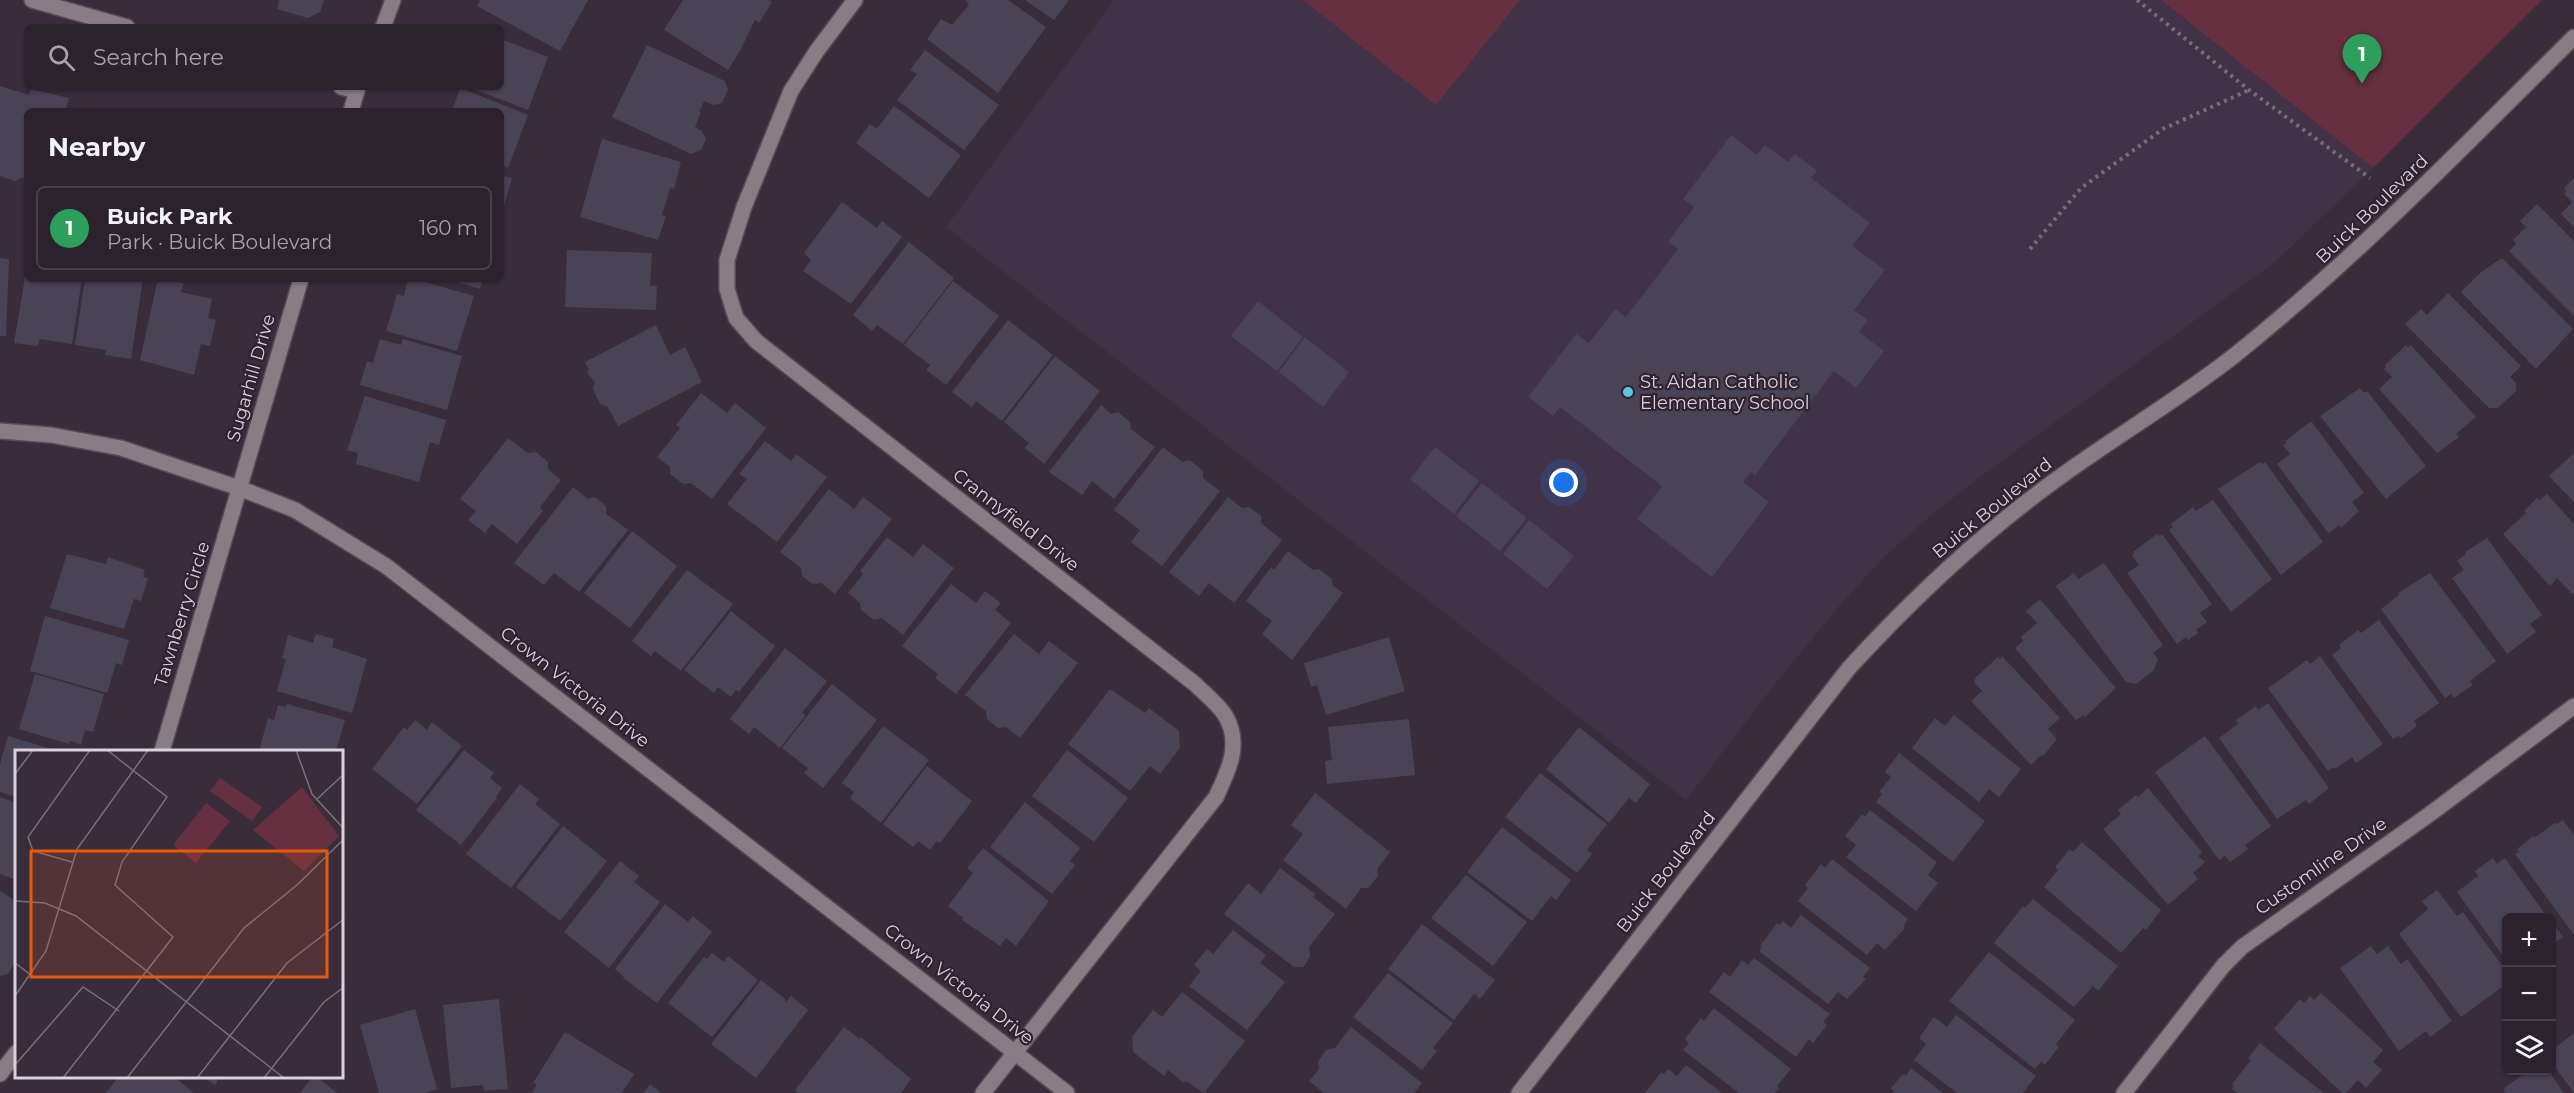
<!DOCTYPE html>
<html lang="en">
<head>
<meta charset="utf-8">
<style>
	body { margin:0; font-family:Montserrat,sans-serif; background:#372f39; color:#f1f3f6 }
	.controls { position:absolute; right:18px; bottom:18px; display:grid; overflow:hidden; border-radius:9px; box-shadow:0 2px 4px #0004 }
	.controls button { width:54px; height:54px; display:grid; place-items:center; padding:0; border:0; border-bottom:2px solid #473f49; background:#2b222d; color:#f1f3f6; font:30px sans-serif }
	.you { position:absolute; left:1564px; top:483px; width:21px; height:21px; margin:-15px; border:4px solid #fff; border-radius:50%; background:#1a73e8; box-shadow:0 0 0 9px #1a73e833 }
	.badge { display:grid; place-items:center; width:39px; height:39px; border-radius:50%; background:#8bbbb9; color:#fff; font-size:20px; font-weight:700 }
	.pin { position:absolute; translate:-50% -50px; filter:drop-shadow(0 2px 3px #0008) }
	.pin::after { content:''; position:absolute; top:32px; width:21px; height:18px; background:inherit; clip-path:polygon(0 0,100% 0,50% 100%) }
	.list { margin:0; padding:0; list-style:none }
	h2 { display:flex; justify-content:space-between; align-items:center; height:78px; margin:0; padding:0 24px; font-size:26px }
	h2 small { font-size:20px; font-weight:400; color:#a6a4aa }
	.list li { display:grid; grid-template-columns:39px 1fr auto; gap:18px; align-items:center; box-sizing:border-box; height:84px; margin:0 12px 12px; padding:0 12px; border:2px solid #473f49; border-radius:9px }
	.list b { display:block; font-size:22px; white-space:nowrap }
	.list p { margin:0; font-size:20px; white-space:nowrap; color:#a6a4aa }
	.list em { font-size:20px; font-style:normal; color:#a6a4aa }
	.icon { flex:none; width:33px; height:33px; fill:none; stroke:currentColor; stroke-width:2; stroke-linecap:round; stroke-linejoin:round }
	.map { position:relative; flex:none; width:2574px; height:1093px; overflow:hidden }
	.search { position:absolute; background:#2b222d; box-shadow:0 2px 4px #0004; left:24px; top:24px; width:480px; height:66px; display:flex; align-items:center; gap:15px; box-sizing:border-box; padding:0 21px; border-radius:9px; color:#a6a4aa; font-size:22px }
	.panel { position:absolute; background:#2b222d; box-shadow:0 2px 4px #0004; left:24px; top:108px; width:480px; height:174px; border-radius:9px }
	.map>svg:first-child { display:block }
	.built { fill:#423247 }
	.green { fill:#673041 }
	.building { fill:#494356 }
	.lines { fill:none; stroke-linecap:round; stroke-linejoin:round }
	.minor-casing { stroke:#564b59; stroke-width:18 }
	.path { stroke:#776d7a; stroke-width:4; stroke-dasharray:3 4.5; stroke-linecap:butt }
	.minor { stroke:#877d83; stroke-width:15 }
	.poi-dot { fill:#57c9e2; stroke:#2f2332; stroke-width:2 }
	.labels { text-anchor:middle; stroke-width:4.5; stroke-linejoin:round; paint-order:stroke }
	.street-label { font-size:18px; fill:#d9d1db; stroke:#2f2332 }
	.poi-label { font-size:18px; fill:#d9d1db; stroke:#2f2332; text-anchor:start }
	.inset-road { fill:none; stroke:#796f7c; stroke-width:1.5 }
	.view { fill:#e8590c; fill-opacity:0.15; stroke:#e8590c; stroke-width:3 }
	.inset-edge { fill:none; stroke:#d9d1db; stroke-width:3 }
</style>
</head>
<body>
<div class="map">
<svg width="2574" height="1093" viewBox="0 0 2574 1093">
	<rect width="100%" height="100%" fill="#392d3c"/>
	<path class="built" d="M1114,0H2161L2373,168L2275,262L1977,479L1930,516L1885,556L1839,606L1775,684L1686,800L946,227Z"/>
	<g class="green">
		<path d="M1303,0H1520L1436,105Z"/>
		<path d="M2161,0H2542L2373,168Z"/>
	</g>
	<g class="building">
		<path d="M279,0H324L320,12L308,18L277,9Z"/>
		<path d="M480,0H588L560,51L477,6Z"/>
		<path d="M683,0H768L772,2L759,23L755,20L741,49L728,70L664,30Z"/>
		<path d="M966,0H1008L1046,27L998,93L927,39L941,19L952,25L969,5Z"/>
		<path d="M1025,0H1069L1054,20Z"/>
		<path d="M501,39L548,57L528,110L469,87H501Z"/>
		<path d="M647,45L725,81L728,90L722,103L714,105L704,101L699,112H701L695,127L702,131L706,139L701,150L691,154L612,117Z"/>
		<path d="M925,50L999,105L964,150L897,100L917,74L910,70Z"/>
		<path d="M0,86L29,95L30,89L69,98L65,111H27V179L21,178L15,181L0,176Z"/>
		<path d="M460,88L528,115L508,168L501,165V111H452Z"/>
		<path d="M894,106L961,155L929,198L856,143L870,124L877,129Z"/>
		<path d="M1731,135L1757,155L1765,145L1788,162L1795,154L1817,171L1811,178L1870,223L1852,246L1885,270L1854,310L1868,320L1859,332L1884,351L1856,388L1834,371L1755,475L1751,472L1743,482L1769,502L1712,577L1637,519L1662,486L1560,407L1553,416L1528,397L1576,334L1589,343L1615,309L1626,317L1678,249L1668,242L1694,207L1683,199Z"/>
		<path d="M602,139L681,162L674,189L670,188L662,215L666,216L658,240L580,217Z"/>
		<path d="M501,175L512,178L502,213H501Z"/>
		<path d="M2574,178V227L2561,214L2572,202L2564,194L2566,191L2564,188Z"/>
		<path d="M842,202L877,228L882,221L902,237L851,304L803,271L811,260L804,253Z"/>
		<path d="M2537,204L2574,241V316L2509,251L2516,244L2513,240L2526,227L2520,221Z"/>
		<path d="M909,242L954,278L903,344L877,325L872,331L853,315Z"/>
		<path d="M567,250L652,253L650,286H657L656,310L565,307Z"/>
		<path d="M0,258L9,259L6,336H0Z"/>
		<path d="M2502,258L2573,329L2536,369L2461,292L2481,272Z"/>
		<path d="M26,271L27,279H82L72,344L40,339L38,346L14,343Z"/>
		<path d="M85,279H143L131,359L105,355L106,350L75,345Z"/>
		<path d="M158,279L184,283L181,292L212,299L208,318L216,320L210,346L201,344L194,375L140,360Z"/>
		<path d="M448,279H483L480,289Z"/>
		<path d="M408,280L417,283L418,280L474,296L457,351L386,331L397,294L404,296Z"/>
		<path d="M953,281L999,316L946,385L926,370L930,365L904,345Z"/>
		<path d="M2448,293L2521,366L2510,377L2516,383V391L2498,408H2489L2405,324L2421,309L2427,315Z"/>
		<path d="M1258,301L1303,337L1277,371L1231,336Z"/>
		<path d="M1008,320L1053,355L1002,421L976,401L972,407L952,392Z"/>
		<path d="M656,325L670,355L685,347L702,382L618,426L608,407L600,404L593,389L595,383L587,372L589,370L585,362Z"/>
		<path d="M1305,337L1349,372L1323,407L1279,372Z"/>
		<path d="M380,339L401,345L403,339L462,356L447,410L360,385L367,361L373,363Z"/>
		<path d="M2406,345L2408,347L2411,345L2476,417L2456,434L2459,437L2437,453L2379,389L2392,377L2384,369L2386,367L2385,365Z"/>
		<path d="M1055,356L1100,391L1044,464L1025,448L1029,443L1004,422Z"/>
		<path d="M2360,388L2364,393L2367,391L2426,466L2386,499L2320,416Z"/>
		<path d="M701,393L727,413L735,403L766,428L712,499L691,483L683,484L670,474V467L657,457L680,428L676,425Z"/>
		<path d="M365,396L446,420L439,445L430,442L419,482L356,464L358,453L347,450Z"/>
		<path d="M1101,405L1111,414L1118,412L1130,422L1131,429L1155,447L1114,499L1092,481L1082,495L1049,472Z"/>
		<path d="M2310,422H2312L2364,493L2352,502L2359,511L2341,528L2340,525L2328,533L2277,464L2290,454L2283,445L2287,443L2285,441Z"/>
		<path d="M508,438L528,453L536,452L548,462V469L561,480L540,507L543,511L517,544L492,524L485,533L468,520L476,511L460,499Z"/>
		<path d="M765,441L791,461L796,454L827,477L777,542L727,504L747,479L739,474Z"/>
		<path d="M1163,447L1182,462L1190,460L1203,471V478L1220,491L1162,566L1131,542L1140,530L1114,510Z"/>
		<path d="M1435,447L1479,481L1454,514L1410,479Z"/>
		<path d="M2574,453V502L2549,476Z"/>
		<path d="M2260,462L2262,464L2265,462L2323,542L2281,575L2218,489Z"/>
		<path d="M1482,483L1527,518L1500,551L1456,516Z"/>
		<path d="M573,487L588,499L595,497L606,506V514L628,530L579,592L554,573L544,585L514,563Z"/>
		<path d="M829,489L854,509L863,497L892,519L835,594L821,583L813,584L802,576L801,568L780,552Z"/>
		<path d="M2547,494L2574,524V592L2572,594L2557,578L2550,586L2503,534L2526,513L2524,511L2537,498L2540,500Z"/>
		<path d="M1228,497L1242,508L1249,507L1261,516V523L1282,540L1234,603L1209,583L1199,596L1169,572Z"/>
		<path d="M2213,500L2272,579L2231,612L2169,530L2173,527L2171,524L2193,507L2196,511Z"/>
		<path d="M1529,520L1574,556L1547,589L1503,554Z"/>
		<path d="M632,531L677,566L630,628L584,593Z"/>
		<path d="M2157,534L2159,536L2162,534L2212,604L2200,613L2207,622L2196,630L2198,633L2188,640L2186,637L2177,644L2127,573L2139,565L2132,556L2134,554L2133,552Z"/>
		<path d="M887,537L913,557L923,544L954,568L903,635L882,618L874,620L861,610L860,603L848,593L863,574L860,571Z"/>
		<path d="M2487,538L2542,615L2530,624L2536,632L2507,654L2452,578L2464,570L2457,561L2466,554L2465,552Z"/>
		<path d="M1288,551L1313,570L1319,569L1332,579V585L1343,593L1292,660L1262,634L1272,621L1246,601L1271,567L1274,570Z"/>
		<path d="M67,554L106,564L108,557L145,570L143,577L148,578L141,601L134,599L124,629L50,608Z"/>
		<path d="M2104,563L2163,645L2153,653L2158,659L2154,670L2136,684L2126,682L2056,586L2074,573L2078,579Z"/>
		<path d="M687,570L733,604L681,671L655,651L651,656L632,641Z"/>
		<path d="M2430,573L2496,661L2470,681L2473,685L2454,698L2451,694L2445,698L2381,609L2399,595L2398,593Z"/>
		<path d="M951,584L976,603L985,591L1001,603L995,610L1011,623L956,694L935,678L938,674L902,646Z"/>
		<path d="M2040,599L2116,688L2085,717L2084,715L2076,720L2015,648L2023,641L2021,637L2037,623L2026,611Z"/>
		<path d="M731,611L775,646L739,692L736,690L731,697L718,687L714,693L684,670Z"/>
		<path d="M45,616L129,640L122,665L116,663L107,693L30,671Z"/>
		<path d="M2379,620L2439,703L2414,721L2417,726L2401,738L2398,736L2393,739L2332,655L2341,648L2339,645L2358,630L2361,633Z"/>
		<path d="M316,634L334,639L332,647L367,659L352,713L277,691L286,659L282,658L288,635L313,643Z"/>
		<path d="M1014,634L1039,654L1049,641L1078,663L1020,738L1006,727L998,728L987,719L986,711L965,695Z"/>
		<path d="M1389,637L1405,691L1326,715L1317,685L1311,687L1304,663Z"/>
		<path d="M785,648L827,681L802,713L806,715L780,748L754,727L749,734L730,719Z"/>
		<path d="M2002,656L2060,718L2048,729L2057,739L2043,756L2041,755L2031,765L1971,701L1982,691L1974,682L1976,677L1998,657L2000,659Z"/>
		<path d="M2320,656L2383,744L2356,763L2352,757L2335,769L2334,767L2328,771L2268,688L2307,660L2310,664Z"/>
		<path d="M35,674L104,694L93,732L85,730L81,745L70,741L69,744L19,729Z"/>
		<path d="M832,684L877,720L823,788L804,773L808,768L782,748Z"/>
		<path d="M1110,689L1145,713L1149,708L1179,731L1180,748L1160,774L1150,766L1130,791L1068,744Z"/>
		<path d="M2268,703L2329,788L2309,804L2306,800L2277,819L2219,738L2238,724L2236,720L2256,706L2258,710Z"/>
		<path d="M287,704L345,720L336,751H259L268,718L274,720L278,705L286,707Z"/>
		<path d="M1954,715L2021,769L1999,797L1989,789L1979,802L1912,748L1935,718L1945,726Z"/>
		<path d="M1409,719L1415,775L1327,784L1325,761L1332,760L1328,727Z"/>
		<path d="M415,720L427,730L432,722L462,746L417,804L372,769L404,727L407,730Z"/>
		<path d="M883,726L929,760L881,823L850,798L854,792L842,783Z"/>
		<path d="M1579,727L1650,784L1636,803L1629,798L1609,823L1546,769Z"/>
		<path d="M8,736L55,750L16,751V797L0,792V764Z"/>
		<path d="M2205,736L2271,826L2245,845L2248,849L2230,862L2225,856L2219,860L2155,772Z"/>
		<path d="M464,750L494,773L490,778L502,788L496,797L497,798L461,845L416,810Z"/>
		<path d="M1067,750L1128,798L1094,842L1032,796Z"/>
		<path d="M1899,753L1985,821L1953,862L1876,802L1882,794L1879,792L1891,777L1885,772Z"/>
		<path d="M927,766L972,801L940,843L937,841L930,850L918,841L913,847L883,824Z"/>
		<path d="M1540,773L1607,824L1587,850L1592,854L1577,873L1505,817Z"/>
		<path d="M520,784L539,799L535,804L560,824L511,888L466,854Z"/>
		<path d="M2148,788L2202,852L2198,856L2205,862L2193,873L2198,879L2168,905L2103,829L2121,814L2118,810L2136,795L2138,797Z"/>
		<path d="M1315,793L1390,852L1377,869L1378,876L1368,888H1361L1346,909L1283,860L1303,834L1291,825Z"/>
		<path d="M0,797L16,803V880L0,874Z"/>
		<path d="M1025,802L1080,848L1070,861L1075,865L1052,894L990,847Z"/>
		<path d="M1870,810L1937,862L1928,875L1938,883L1916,911L1846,857L1856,845L1845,836L1862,814L1865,817Z"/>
		<path d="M2563,820L2574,835V935L2515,854L2519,852L2517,849L2533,836L2534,838L2555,823L2557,824Z"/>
		<path d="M563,826L607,861L560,921L516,887Z"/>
		<path d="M1502,827L1571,880L1556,900L1551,896L1532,921L1467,872Z"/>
		<path d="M2082,842L2161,910L2146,930L2143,928L2121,953L2044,887L2058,870L2055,867L2070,849L2073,852Z"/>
		<path d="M983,848L1049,901L1016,946L1006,938L1000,946L962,920L963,918L948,906L973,873L967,868Z"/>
		<path d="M2493,858L2497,864L2505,858L2548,918H2506V960L2457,892L2478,876L2475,871Z"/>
		<path d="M1832,859L1908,919L1903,927L1905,928L1885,950L1877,943L1867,955L1798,901L1808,888L1805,885L1821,864L1825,868Z"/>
		<path d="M620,861L639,876L634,882L660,902L609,968L564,932Z"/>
		<path d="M1280,868L1315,894L1313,897L1335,914L1309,947L1310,957L1303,967H1294L1224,914L1248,883L1261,894Z"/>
		<path d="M1466,875L1527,922L1493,966L1431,918Z"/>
		<path d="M2437,890L2457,916L2463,912L2506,971V984L2461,1017L2399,934L2428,909L2422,901Z"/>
		<path d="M0,891L16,901V960L8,974L0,976Z"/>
		<path d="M2033,899L2118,966L2098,991L2093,986L2074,1007L1994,943L2023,906L2025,908Z"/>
		<path d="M665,904L688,922L693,916L712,932L657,1003L623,978L624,977L615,969Z"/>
		<path d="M1801,915L1870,968L1863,977L1866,979L1847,999L1838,992L1828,1004L1759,951L1762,947L1760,946L1777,923L1780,925L1783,921L1791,928Z"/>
		<path d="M2552,922L2563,937L2552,945Z"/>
		<path d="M1422,924L1495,980L1480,999L1474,994L1454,1020L1388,969Z"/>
		<path d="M1233,930L1266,955L1260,963L1285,982L1247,1030L1189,986L1201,971L1194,965L1207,949L1213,954Z"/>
		<path d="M2371,946L2377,954L2388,946L2401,964L2407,959L2452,1021L2430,1037L2426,1031L2399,1051L2340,968Z"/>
		<path d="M1989,952L2075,1020L2056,1044L2059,1047L2045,1065L2041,1062L2035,1069L1949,1001Z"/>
		<path d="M712,953L724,962L728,956L758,980L712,1037L668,1003L704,957L707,959Z"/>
		<path d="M1754,958L1830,1014L1823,1022L1827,1025L1813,1043L1809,1039L1796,1057L1709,992L1724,972L1730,977L1742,960L1748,965Z"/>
		<path d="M1388,973L1453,1023L1433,1048L1437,1051L1422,1070L1353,1017Z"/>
		<path d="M761,980L785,999L786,1002L791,996L808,1010L756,1078L711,1044Z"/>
		<path d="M1182,992L1245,1041L1204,1093L1186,1081L1184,1083L1168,1070L1164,1076L1133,1052L1132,1037L1153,1010L1162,1017Z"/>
		<path d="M2321,993L2383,1050L2373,1062L2382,1070L2366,1088L2358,1080L2346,1093H2342L2274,1029L2300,999L2304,1003L2310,996L2314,1000Z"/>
		<path d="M499,999L508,1089L484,1091L483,1085L451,1088L443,1005Z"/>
		<path d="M1714,1008L1791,1069L1777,1086L1779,1088L1775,1093H1739L1683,1050L1689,1043L1685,1039L1701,1018L1704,1021Z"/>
		<path d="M415,1009L437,1089L425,1093H379L360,1025Z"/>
		<path d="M1956,1015L2036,1076L2023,1093H1957L1914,1060L1926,1044L1919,1038L1934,1017L1947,1027Z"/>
		<path d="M844,1027L860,1039L861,1037L911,1079L901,1093H798L795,1090Z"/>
		<path d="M1351,1027L1422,1083L1414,1093H1324L1309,1081L1319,1069L1318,1062L1326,1050L1335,1048Z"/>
		<path d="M565,1032L634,1074L622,1093H532L537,1084L533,1083Z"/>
		<path d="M2574,1033V1093L2552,1063V1050Z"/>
		<path d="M2260,1043L2324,1093H2238L2232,1089L2234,1086L2232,1084L2251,1060L2248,1058Z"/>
		<path d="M1686,1065L1722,1093H1645L1661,1072L1664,1074L1668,1069L1677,1076Z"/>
		<path d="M1911,1068L1943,1093H1892L1894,1091L1891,1088L1903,1074L1906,1076Z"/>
		<path d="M2529,1070H2548L2564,1093H2506L2503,1089Z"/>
		<path d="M119,1076H173L194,1093H106Z"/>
		<path d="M201,1076H220L215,1085Z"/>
		<path d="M313,1076H316L337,1093H300Z"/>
		<path d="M650,1084L661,1093H643Z"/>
	</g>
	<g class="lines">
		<g class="minor-casing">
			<g id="minor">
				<path d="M32,0L127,27"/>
				<path d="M855,0L816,52L791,91L744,207L727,260V289L736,318L756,341L1195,684C1204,693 1218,704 1225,715C1242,743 1229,770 1216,797L983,1093"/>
				<path d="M383,27L393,0"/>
				<path d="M341,87L357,91"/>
				<path d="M351,111L358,87"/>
				<path d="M0,431L51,435L121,448L239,488L295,510L386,566L1067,1093"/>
				<path d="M162,751L301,279"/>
				<path d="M0,1074L16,1053"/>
				<path d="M1519,1093L1849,668C1905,607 1963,551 2029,500C2095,448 2169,407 2235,355C2357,257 2463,147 2574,37"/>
				<path d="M2124,1093L2223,966L2242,947L2430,814L2574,706"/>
			</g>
		</g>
		<g class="path">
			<path d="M2137,0L2249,90L2370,178"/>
			<path d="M2030,249L2081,188L2163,129L2249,90"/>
		</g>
		<use href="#minor" class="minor"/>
	</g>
	<circle class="poi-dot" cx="1628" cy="392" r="6"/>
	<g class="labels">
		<g class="street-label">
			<text transform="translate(2372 209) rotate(-44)" y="6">Buick Boulevard</text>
			<text transform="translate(251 378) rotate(-74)" y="6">Sugarhill Drive</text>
			<text transform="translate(1992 508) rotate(-39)" y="6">Buick Boulevard</text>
			<text transform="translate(1016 520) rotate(38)" y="6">Crannyfield Drive</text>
			<text transform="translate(182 614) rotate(-73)" y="6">Tawnberry Circle</text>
			<text transform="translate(575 687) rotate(38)" y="6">Crown Victoria Drive</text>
			<text transform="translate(2321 866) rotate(-35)" y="6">Customline Drive</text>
			<text transform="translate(1666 872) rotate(-52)" y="6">Buick Boulevard</text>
			<text transform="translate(959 984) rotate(38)" y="6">Crown Victoria Drive</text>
		</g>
		<g class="poi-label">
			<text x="1640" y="388">St. Aidan Catholic<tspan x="1640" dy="21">Elementary School</tspan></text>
		</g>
	</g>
	<g transform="translate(15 750)">
		<rect width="328" height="328" fill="#392d3c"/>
		<path d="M205,28L247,57L237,71L195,41ZM287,37L324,86L289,121L238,80ZM191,53L215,71L181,113L158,95Z" fill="#673041"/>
		<path class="inset-road" d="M281,0L297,44L329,79M0,24L18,0M301,50L329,24M57,112L18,101L13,87L75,0M0,151L30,153L61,166L269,328M0,213L16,225M0,246L31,201L62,99L133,0M0,315L68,237L104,261M48,328L158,187L100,135L107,112L152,47L92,0M112,328L229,178L282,135L329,89M182,328L272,213L329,169M249,328L309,252L329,237"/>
		<path class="view" d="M16,101H312V227H16Z"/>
		<rect width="328" height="328" class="inset-edge"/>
	</g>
</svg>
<div class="controls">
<button>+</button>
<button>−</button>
<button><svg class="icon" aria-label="layers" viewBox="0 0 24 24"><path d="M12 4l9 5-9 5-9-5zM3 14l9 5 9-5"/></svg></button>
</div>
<div class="you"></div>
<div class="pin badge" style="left:2362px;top:84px;background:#2e9e5b">1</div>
<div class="search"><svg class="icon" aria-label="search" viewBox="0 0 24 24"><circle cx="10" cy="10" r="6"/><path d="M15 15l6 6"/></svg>Search here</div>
<section class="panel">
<h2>Nearby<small></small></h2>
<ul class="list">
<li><span class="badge" style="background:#2e9e5b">1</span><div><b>Buick Park</b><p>Park · Buick Boulevard</p></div><em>160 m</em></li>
</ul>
</section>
</div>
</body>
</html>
